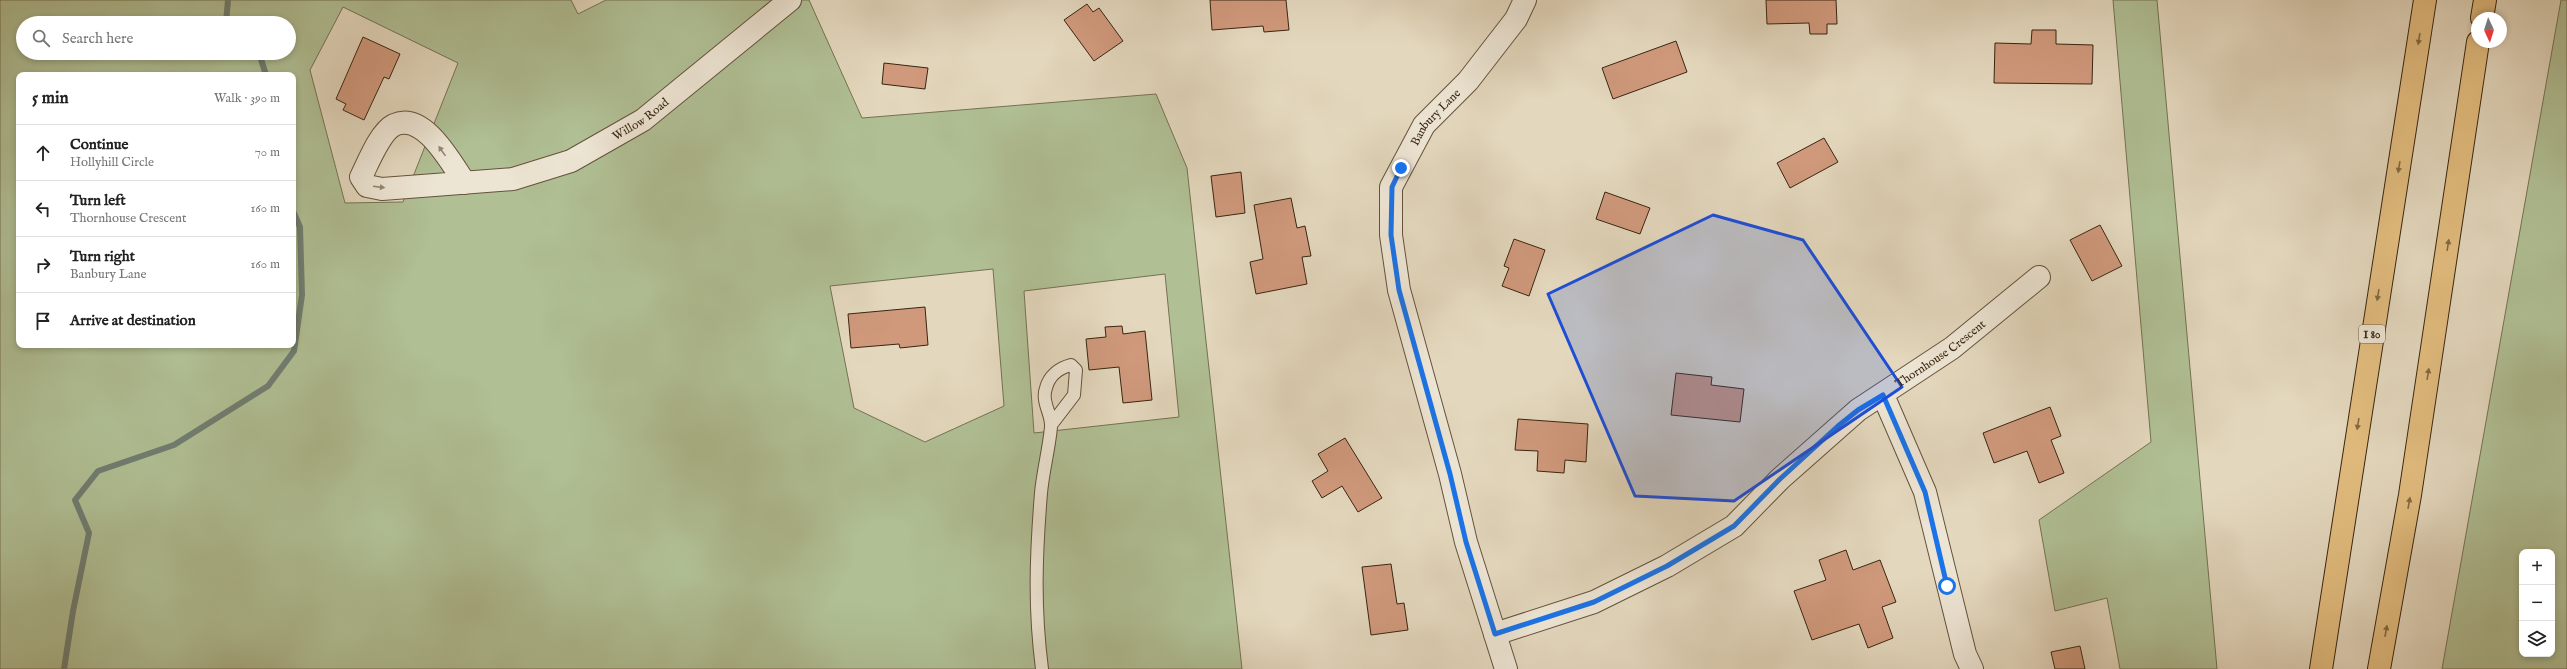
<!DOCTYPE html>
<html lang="en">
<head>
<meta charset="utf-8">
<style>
	body { margin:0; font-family:"IM FELL English",serif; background:#f6f6f6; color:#222 }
	.controls { position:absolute; right:12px; bottom:12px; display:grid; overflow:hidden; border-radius:8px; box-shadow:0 2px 6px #0003 }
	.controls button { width:36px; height:36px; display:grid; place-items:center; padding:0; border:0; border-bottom:1px solid #e0e0e0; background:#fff; color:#222; font:20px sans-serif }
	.compass { position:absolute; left:2471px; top:12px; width:36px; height:36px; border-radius:50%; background:#fff; box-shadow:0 2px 6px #0003; rotate:176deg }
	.stop { position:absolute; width:12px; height:12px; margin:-9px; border:3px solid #1a73e8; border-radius:50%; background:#fff }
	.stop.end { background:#1a73e8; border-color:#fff; box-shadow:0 1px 4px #0008 }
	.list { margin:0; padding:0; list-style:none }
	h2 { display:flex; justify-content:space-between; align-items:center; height:52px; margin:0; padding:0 16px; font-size:17px }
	h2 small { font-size:13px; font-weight:400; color:#767676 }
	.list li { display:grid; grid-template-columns:26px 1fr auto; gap:12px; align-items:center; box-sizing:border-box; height:56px; padding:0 16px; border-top:1px solid #e0e0e0 }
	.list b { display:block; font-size:15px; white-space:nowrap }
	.list p { margin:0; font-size:13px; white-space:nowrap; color:#767676 }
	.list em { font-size:13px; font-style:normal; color:#767676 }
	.icon { flex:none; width:22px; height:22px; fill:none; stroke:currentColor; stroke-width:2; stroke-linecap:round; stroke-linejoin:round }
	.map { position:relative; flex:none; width:2567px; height:669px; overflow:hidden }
	.search { position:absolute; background:#fff; box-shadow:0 2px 6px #0003; left:16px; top:16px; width:280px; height:44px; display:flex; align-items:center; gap:10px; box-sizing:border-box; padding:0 14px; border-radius:22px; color:#767676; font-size:15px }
	.panel { position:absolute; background:#fff; box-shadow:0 2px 6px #0003; left:16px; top:72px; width:280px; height:276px; border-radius:8px }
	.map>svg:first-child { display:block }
	.green { fill:#b0bf94; stroke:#747252; fill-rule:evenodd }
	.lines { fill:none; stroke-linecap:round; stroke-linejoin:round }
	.stream { stroke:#707e72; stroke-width:6 }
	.building { fill:#d0997c; stroke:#392511 }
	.lane-casing { stroke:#64523c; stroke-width:14 }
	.street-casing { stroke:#64523c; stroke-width:24 }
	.highway-casing { stroke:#392511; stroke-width:24 }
	.lane { stroke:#ede5d4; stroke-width:12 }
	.street { stroke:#ede5d4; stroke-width:22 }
	.highway { stroke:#e2bc7e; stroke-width:22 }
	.oneway { fill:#856942 }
	.oneway2 { fill:#938572 }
	.route { stroke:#1a73e8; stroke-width:5 }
	.marked { fill:#1d4ed8; fill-opacity:0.2; stroke:#1d4ed8; stroke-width:3; stroke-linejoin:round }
	.labels { text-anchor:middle; stroke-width:4; stroke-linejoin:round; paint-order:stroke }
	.shield { fill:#ede5d4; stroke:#6f5f4c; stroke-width:1 }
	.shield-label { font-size:11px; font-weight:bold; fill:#392511 }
	.street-label { font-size:12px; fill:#392511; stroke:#ede5d4 }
</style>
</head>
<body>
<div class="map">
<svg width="2567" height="669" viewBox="0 0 2567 669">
	<rect width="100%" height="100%" fill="#e3d7bd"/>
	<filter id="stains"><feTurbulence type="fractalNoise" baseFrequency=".005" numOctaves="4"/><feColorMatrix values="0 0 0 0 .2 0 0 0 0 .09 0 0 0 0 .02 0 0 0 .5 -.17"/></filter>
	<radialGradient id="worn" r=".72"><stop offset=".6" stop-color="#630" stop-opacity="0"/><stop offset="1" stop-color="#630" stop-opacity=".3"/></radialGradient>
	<g class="green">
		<path d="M0,0H571L578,14L606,0H809L862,118L1156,94L1187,168L1242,669H0ZM343,7L458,63L403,202L345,203L310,70ZM23,23H289V53H23ZM19,75H293V345H19ZM993,269L1004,406L925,442L854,408L830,286ZM1165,274L1179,417L1034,433L1024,291Z"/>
		<path d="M2113,0H2157L2217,669H2120L2107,598L2055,611L2039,520L2151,442Z"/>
		<path d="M2561,0H2567V669H2442ZM2522,552H2552V654H2522Z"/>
	</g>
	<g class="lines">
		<g class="stream">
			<path d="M226,23L228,0"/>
			<path d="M259,53L266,75"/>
			<path d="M64,669L73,611L89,533L75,500L98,471L174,445L268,386L294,351L302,295L300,227L293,211"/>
		</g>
	</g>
	<g class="building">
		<path d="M1210,0H1286L1289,30L1264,32L1263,26L1212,30Z"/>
		<path d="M1766,0H1836L1837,24H1827V34H1810L1809,23L1767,24Z"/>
		<path d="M1087,4L1093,12L1099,8L1123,41L1094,61L1064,20Z"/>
		<path d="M2032,30H2056V44L2093,45L2092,84L1994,83L1995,43L2031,44Z"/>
		<path d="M363,37L400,54L389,79L384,77L364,120L343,110L346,104L336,99Z"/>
		<path d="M1676,41L1687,72L1613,99L1602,68Z"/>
		<path d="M884,63L928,68L925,89L882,84Z"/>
		<path d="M1824,138L1838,162L1790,188L1777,163Z"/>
		<path d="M1241,172L1245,213L1216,217L1211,176Z"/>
		<path d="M1605,192L1650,208L1640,234L1596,219Z"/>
		<path d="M1291,198L1297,228L1305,226L1311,256L1302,257L1307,284L1256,294L1250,262L1263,259L1254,205Z"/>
		<path d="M2100,225L2122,266L2092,281L2070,240Z"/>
		<path d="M1514,239L1545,250L1529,296L1502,286L1509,268L1504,266Z"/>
		<path d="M925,307L928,345L900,348L899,344L851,348L848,314Z"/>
		<path d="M1122,326L1123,334L1145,331L1152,400L1123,403L1119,367L1089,370L1086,339L1106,337L1105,327Z"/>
		<path d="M1676,373L1712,377L1711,385L1744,389L1740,422L1671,415Z"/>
		<path d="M2050,407L2061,436L2051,440L2064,473L2039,483L2027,451L1994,463L1983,433Z"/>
		<path d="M1518,419L1588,424L1586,462L1565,460L1564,473L1537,471L1538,451L1515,450Z"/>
		<path d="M1345,438L1382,498L1358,512L1342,486L1322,498L1312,481L1328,471L1318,454Z"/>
		<path d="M1846,550L1853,570L1880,560L1896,602L1882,607L1893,638L1868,648L1859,624L1812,640L1794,591L1826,580L1819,560Z"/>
		<path d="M1391,564L1397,604L1404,603L1408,630L1371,635L1362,567Z"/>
		<path d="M2080,646L2085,669H2055L2051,652Z"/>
	</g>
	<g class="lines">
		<g class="lane-casing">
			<path id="lane" d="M1042,669C1034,607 1036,555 1041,493C1043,471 1049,449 1051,427C1052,414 1041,402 1046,388C1049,376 1059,368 1071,365L1076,370L1074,395L1051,425"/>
		</g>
		<g class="street-casing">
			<g id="street">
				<path id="s1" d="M465,183C451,163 424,111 394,125C380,132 368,163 361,177L367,186L382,189L513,179L571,161L643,120L790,0"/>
				<path d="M1883,395L1925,492L1965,654L1972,669"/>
				<path id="s2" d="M1495,634L1594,602L1667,566L1734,526L1780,479L1858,410L1952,348L2039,277"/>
				<path id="s3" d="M1506,669L1466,542L1450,474L1399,290L1391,235V187L1424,125L1468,81L1516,19L1525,0"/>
			</g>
		</g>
		<g class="highway-casing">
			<g id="highway">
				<path d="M2482,18L2485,0"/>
				<path d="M2321,669L2425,0"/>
				<path d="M2379,669L2410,495L2478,42"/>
			</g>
		</g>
		<use href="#lane" class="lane"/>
		<use href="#street" class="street"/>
		<use href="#highway" class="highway"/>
	</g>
	<defs><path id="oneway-solid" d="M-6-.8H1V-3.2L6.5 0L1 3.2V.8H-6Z"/></defs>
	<g class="oneway">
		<use href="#oneway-solid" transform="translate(2419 39) rotate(99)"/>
		<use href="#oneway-solid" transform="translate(2399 167) rotate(99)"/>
		<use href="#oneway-solid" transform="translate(2448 245) rotate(-81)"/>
		<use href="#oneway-solid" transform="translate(2378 295) rotate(99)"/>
		<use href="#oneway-solid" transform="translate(2428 374) rotate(-81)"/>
		<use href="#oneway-solid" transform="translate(2358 424) rotate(99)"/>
		<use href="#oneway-solid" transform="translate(2409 503) rotate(-80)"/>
		<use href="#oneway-solid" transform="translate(2386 631) rotate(-80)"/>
	</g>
	<g class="oneway2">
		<use href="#oneway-solid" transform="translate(442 151) rotate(-125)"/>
		<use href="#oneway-solid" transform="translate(379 187) rotate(7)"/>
	</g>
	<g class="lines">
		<path class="route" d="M1401,168L1392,187L1391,235L1399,290L1450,474L1466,542L1495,634L1594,602L1667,566L1734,526L1780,479L1838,426L1858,410L1883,395L1925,492L1947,586"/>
	</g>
	<path class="marked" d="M1713,215L1803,240L1902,387L1734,501L1635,496L1548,294Z"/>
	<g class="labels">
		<rect class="shield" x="2359" y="325" width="26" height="18" rx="3"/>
		<g class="shield-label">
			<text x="2372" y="338">I 80</text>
		</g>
		<g class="street-label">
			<text dy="4" stroke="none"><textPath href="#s1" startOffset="461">Willow Road</textPath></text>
			<text dy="4" stroke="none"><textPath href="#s3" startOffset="581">Banbury Lane</textPath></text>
			<text dy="4" stroke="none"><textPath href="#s2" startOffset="533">Thornhouse Crescent</textPath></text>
		</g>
	</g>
	<rect width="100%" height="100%" filter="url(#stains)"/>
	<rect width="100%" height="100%" fill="url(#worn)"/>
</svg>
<div class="controls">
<button>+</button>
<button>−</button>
<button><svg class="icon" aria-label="layers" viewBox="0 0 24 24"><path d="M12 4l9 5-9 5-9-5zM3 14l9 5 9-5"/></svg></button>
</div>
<svg class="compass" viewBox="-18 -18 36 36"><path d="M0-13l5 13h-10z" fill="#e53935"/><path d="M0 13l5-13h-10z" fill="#767676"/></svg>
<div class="stop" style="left:1947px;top:586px"></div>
<div class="stop end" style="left:1401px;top:168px"></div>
<div class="search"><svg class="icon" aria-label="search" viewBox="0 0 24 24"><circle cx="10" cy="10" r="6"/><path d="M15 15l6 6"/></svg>Search here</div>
<section class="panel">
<h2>5 min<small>Walk · 390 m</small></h2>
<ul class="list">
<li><svg class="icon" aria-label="ahead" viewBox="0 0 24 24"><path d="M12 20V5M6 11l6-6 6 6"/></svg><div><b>Continue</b><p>Hollyhill Circle</p></div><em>70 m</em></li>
<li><svg class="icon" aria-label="left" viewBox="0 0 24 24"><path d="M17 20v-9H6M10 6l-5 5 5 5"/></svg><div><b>Turn left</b><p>Thornhouse Crescent</p></div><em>160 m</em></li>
<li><svg class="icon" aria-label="right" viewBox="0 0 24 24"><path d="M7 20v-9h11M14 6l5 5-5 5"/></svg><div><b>Turn right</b><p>Banbury Lane</p></div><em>160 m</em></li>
<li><svg class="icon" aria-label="arrive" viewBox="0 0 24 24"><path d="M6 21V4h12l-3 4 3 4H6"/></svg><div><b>Arrive at destination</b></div></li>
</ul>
</section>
</div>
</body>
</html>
